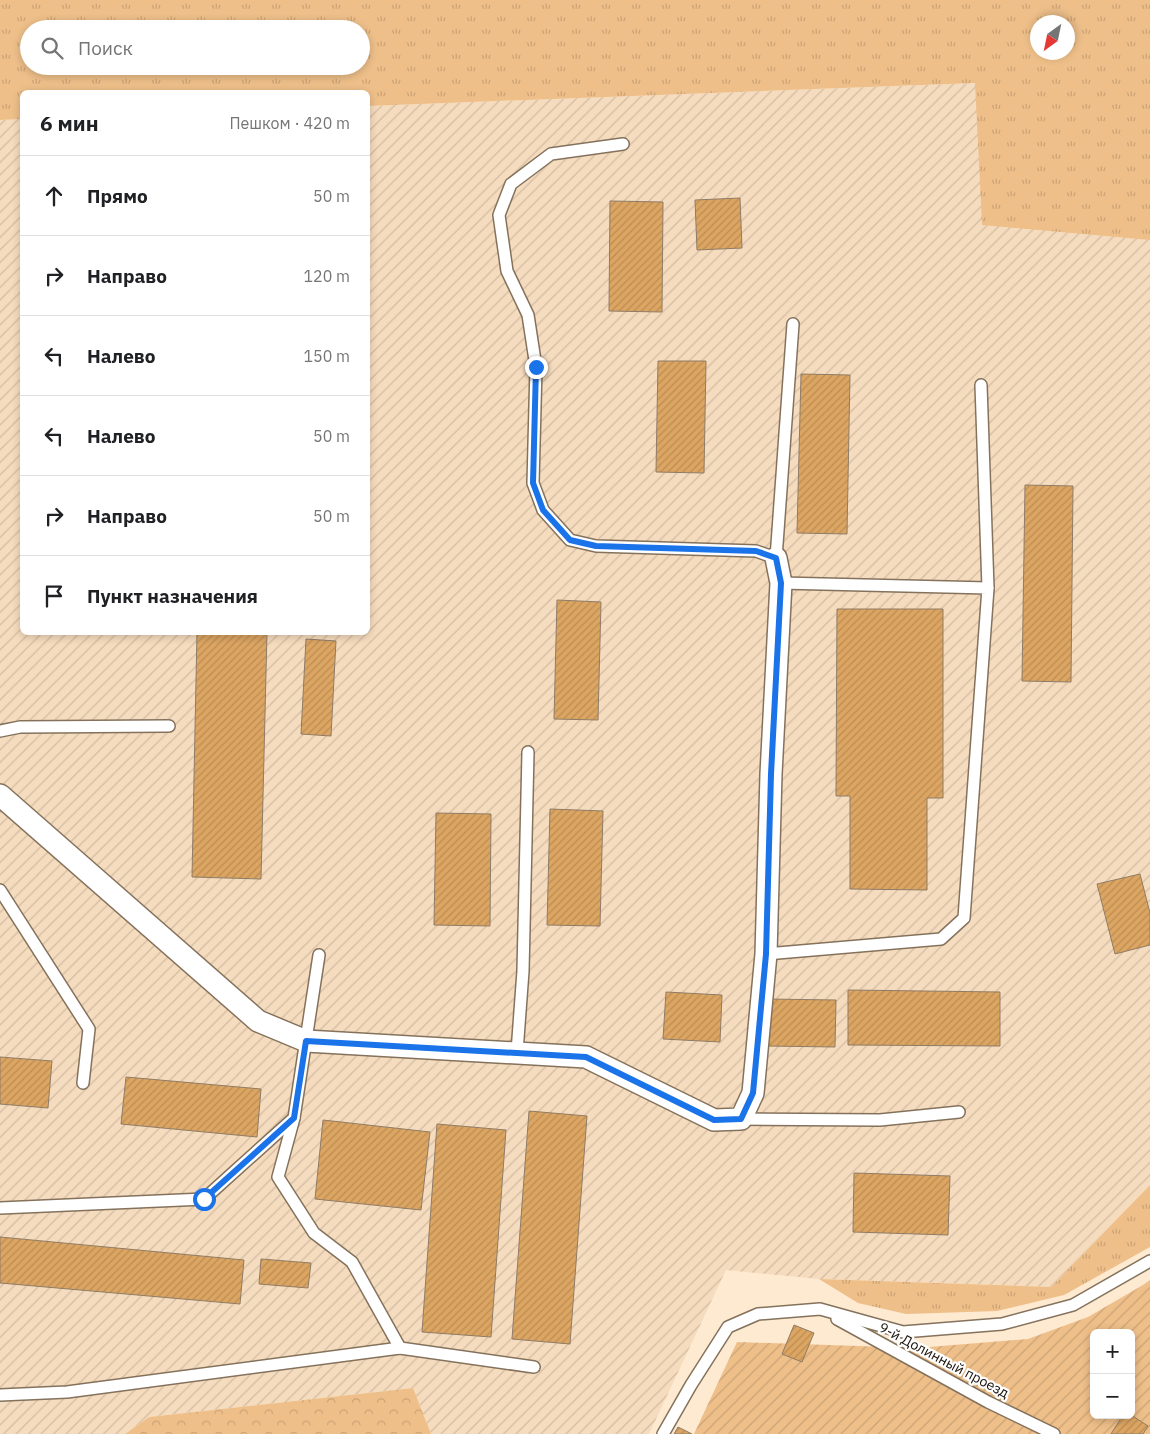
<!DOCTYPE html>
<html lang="ru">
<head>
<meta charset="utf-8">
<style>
	body { margin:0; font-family:"IBM Plex Sans",sans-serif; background:#f2f2f2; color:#202124 }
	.controls { position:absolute; right:15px; bottom:15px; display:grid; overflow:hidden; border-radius:8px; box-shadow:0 2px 8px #0003 }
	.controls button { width:45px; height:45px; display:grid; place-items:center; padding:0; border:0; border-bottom:1px solid #e0e0e0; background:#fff; color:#202124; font:25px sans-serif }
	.compass { position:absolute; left:1030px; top:15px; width:45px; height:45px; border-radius:50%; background:#fff; box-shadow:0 2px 8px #0003; rotate:213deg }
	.stop { position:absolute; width:15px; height:15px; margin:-11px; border:4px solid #1a73e8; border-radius:50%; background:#fff }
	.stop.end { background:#1a73e8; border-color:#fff; box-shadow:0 1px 5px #0008 }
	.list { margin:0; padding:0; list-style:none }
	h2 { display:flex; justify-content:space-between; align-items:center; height:65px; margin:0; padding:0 20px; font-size:21px }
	h2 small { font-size:16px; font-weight:400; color:#757577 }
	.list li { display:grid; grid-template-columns:32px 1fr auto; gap:15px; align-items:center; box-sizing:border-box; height:80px; padding:0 20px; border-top:1px solid #e0e0e0 }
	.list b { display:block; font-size:19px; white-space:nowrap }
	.list em { font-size:16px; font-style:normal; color:#757577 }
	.icon { flex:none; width:28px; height:28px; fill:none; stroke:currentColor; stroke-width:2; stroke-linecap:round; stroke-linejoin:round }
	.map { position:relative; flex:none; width:1150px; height:1434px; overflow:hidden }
	.search { position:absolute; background:#fff; box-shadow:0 2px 8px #0003; left:20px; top:20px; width:350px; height:55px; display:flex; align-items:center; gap:12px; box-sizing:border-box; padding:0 18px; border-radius:28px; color:#757577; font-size:19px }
	.panel { position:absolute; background:#fff; box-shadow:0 2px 8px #0003; left:20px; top:90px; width:350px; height:545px; border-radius:8px }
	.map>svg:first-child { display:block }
	.industrial { fill:url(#industrial-furrows) }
	.grass { fill:url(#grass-tufts); fill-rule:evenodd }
	.forest { fill:url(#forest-crowns) }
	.garden { fill:url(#garden-furrows); fill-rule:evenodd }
	.building { fill:url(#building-hatch); stroke:#8f7c66 }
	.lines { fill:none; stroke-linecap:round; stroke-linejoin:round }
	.service-casing { stroke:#84725c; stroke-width:14 }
	.minor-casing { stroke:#84725c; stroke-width:24 }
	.service { stroke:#fff; stroke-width:11 }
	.minor { stroke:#fff; stroke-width:21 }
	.route { stroke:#1a73e8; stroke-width:6 }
	.labels { text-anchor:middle; stroke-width:4.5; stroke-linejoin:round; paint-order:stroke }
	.street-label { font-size:14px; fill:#1a120a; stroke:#fff }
</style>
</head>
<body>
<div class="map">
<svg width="1150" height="1434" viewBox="0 0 1150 1434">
	<defs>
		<pattern id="industrial-furrows" width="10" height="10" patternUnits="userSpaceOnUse" patternTransform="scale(1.25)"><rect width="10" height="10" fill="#f6dcbe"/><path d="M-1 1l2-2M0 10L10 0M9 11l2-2" fill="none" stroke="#d2bca2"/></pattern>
		<pattern id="grass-tufts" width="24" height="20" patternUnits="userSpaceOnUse" patternTransform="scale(1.25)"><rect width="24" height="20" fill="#eebf89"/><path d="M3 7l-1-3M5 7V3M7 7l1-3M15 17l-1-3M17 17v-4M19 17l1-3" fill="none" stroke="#cca375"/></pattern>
		<pattern id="forest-crowns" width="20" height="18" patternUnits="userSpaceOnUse" patternTransform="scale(1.25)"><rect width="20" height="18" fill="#eebf89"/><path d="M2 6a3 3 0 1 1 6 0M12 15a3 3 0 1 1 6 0" fill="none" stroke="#cca375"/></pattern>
		<pattern id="garden-furrows" width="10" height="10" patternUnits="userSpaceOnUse" patternTransform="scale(1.25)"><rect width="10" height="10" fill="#eebf89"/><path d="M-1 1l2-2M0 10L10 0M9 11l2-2" fill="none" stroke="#cca375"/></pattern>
		<pattern id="building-hatch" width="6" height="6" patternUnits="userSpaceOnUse" patternTransform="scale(1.25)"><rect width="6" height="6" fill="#dca562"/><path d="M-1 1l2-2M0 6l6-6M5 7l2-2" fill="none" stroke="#bc8d54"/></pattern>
	</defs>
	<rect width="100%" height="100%" fill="#fee9d1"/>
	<path class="industrial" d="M1150,73V1185L1051,1287L819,1279L726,1270L649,1434H431L413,1388L149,1417L125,1434H0V120L22,119V632H368V106L975,83Z"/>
	<g class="grass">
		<path d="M0,0H1150V240L982,225L975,83L368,106V92H22V119L0,120ZM1038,22H1068V52H1038ZM29,29H361V66H29Z"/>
		<path d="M1150,1185V1247L1064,1295L997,1311L906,1314L858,1303L819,1279L1051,1287Z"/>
	</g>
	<path class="forest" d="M413,1388L431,1434H125L149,1417Z"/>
	<path class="garden" d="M1150,1280V1434H694L737,1342L917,1348L1028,1339L1088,1317L1143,1285ZM1094,1333H1131V1415H1094Z"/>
	<g class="building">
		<path d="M740,198L742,248L697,250L695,200Z"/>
		<path d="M610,201L663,202L662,312L609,311Z"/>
		<path d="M658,361H706L704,473L656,472Z"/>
		<path d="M801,374L850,375L847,534L797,533Z"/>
		<path d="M1025,485L1073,486L1071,682L1022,681Z"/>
		<path d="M557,600L601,602L598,720L554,719Z"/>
		<path d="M837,609H943V798H927V890L850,889V796H836Z"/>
		<path d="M197,632H267L261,879L192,877Z"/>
		<path d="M306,639L336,641L331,736L301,734Z"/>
		<path d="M550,809L603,811L600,926L547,925Z"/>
		<path d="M436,813L491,814L490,926L434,925Z"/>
		<path d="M1140,874L1150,913V945L1115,954L1097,884Z"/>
		<path d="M848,990L1000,992V1046L848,1045Z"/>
		<path d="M666,992L722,995L720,1042L663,1039Z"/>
		<path d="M768,999L836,1000L835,1047L767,1046Z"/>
		<path d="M0,1057L52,1061L48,1108L0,1104Z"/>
		<path d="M126,1077L261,1089L257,1137L121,1124Z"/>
		<path d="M529,1111L587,1116L570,1344L512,1339Z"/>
		<path d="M323,1120L430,1132L421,1210L315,1199Z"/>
		<path d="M437,1124L506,1130L491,1337L422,1332Z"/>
		<path d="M854,1173L950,1176L948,1235L853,1232Z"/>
		<path d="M0,1237L244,1260L240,1304L0,1283Z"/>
		<path d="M261,1259L311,1263L308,1288L259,1284Z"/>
		<path d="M794,1325L814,1333L802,1362L782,1354Z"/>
		<path d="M1123,1415H1131L1148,1426L1143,1434H1111Z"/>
		<path d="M678,1427L692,1434H674Z"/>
	</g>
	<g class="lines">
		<g class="service-casing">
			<g id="service">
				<path d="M623,144L551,154L511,184L499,215L507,271L528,315L536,367L533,483L543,510L570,540L596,546L756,551L776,558L793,324"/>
				<path d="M981,385L988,588"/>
				<path d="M0,731L20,727L169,726"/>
				<path d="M0,890L89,1029L83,1083"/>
				<path d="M766,954L941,939L964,918L988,588L781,583"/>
				<path d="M319,955L294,1118L278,1177L314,1233L352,1262L400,1348"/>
				<path d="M517,1052L523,971L528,752"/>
				<path d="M741,1119L880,1120L959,1112"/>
				<path d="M0,1208L204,1199L294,1118"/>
				<path d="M837,1319L988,1402L1054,1434"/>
				<path d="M0,1395L67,1392L400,1348L534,1367"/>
				<path d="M663,1434L691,1385L728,1327L758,1314L820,1309L903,1332L1002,1324L1073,1305L1150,1261"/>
			</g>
		</g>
		<g class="minor-casing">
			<path id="minor" d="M0,795L258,1021L306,1041L586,1057L714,1120L741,1119L753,1093L766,954L771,774L781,583L776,558"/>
		</g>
		<use href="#service" class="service"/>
		<use href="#minor" class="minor"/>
	</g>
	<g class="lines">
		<path class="route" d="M204,1199L294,1118L306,1041L586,1057L714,1120L741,1119L753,1093L766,954L771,774L781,583L776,558L756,551L596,546L570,540L543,510L533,483L536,367"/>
	</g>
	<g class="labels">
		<g class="street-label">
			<text transform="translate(944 1360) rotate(28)" y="5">9-й Долинный проезд</text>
		</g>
	</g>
</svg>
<div class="controls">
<button>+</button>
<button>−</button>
</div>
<svg class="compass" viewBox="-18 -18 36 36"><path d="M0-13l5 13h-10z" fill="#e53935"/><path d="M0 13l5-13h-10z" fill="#757577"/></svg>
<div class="stop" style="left:204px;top:1199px"></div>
<div class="stop end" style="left:536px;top:367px"></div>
<div class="search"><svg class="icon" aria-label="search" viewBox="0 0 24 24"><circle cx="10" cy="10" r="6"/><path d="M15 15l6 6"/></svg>Поиск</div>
<section class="panel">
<h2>6 мин<small>Пешком · 420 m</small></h2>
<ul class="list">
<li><svg class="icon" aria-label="ahead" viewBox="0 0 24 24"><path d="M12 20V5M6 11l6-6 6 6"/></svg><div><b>Прямо</b></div><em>50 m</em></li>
<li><svg class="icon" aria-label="right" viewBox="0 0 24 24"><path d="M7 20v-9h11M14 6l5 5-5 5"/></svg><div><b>Направо</b></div><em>120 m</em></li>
<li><svg class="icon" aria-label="left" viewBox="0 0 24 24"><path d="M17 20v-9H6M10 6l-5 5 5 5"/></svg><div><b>Налево</b></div><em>150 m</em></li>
<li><svg class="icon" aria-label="left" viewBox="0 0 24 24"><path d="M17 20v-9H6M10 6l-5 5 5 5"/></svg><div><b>Налево</b></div><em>50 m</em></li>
<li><svg class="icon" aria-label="right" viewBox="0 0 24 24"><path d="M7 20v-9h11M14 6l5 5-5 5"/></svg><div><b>Направо</b></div><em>50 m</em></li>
<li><svg class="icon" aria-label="arrive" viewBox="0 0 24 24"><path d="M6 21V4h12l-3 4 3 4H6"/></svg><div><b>Пункт назначения</b></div></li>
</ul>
</section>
</div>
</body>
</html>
